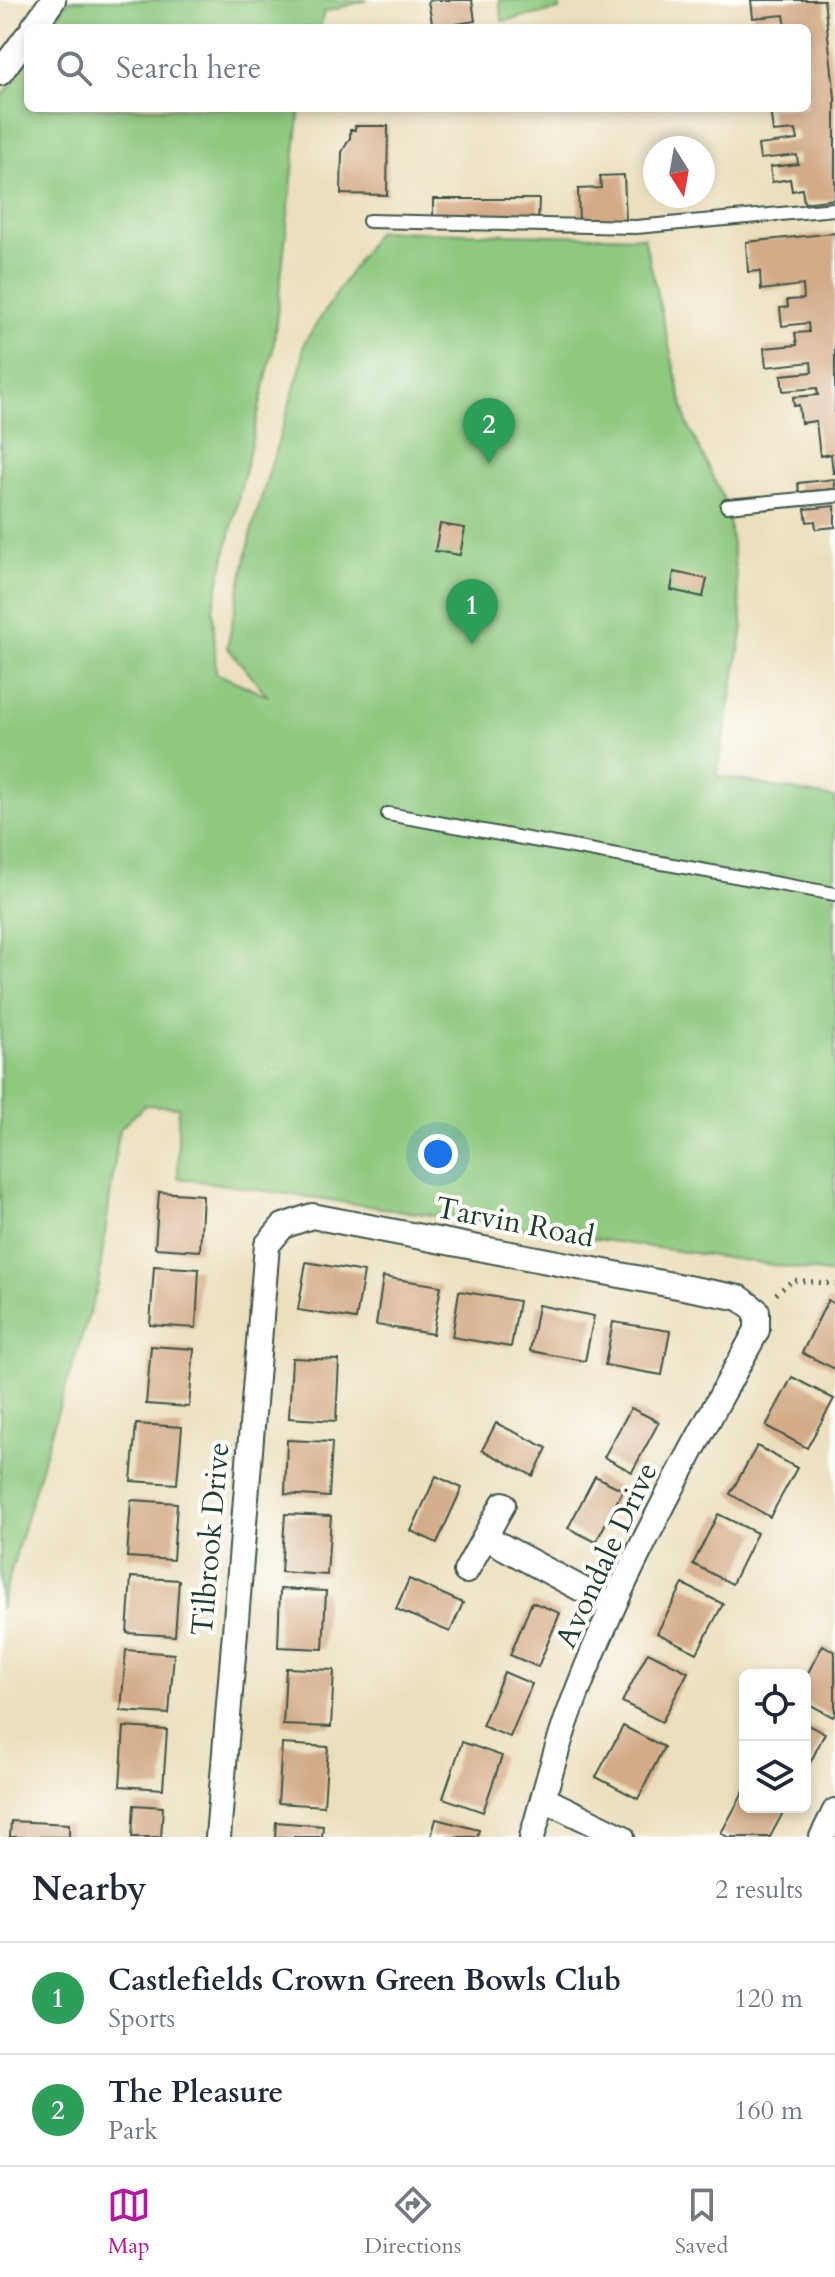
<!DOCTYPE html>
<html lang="en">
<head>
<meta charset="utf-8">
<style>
	body { margin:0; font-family:Cardo,serif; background:#f2f2f3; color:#1f2937 }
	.controls { position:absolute; right:24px; bottom:24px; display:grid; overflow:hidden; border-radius:12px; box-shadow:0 4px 12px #0003 }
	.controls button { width:72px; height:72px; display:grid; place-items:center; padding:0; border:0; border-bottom:2px solid #e0e1e3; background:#fff; color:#1f2937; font:40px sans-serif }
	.compass { position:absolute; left:643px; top:136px; width:72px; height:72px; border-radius:50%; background:#fff; box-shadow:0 4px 12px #0003; rotate:169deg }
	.you { position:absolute; left:438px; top:1154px; width:28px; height:28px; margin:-20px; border:6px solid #fff; border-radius:50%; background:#1a73e8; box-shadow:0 0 0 12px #1a73e833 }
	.badge { display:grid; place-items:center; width:52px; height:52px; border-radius:50%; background:#b5179e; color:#fff; font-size:26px; font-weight:700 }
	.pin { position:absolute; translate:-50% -66px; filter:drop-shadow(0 2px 4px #0008) }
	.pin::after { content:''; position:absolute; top:42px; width:28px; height:24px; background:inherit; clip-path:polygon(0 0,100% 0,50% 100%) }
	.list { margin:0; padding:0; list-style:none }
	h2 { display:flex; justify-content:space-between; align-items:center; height:104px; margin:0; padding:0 32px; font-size:34px }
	h2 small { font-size:26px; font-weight:400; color:#747a83 }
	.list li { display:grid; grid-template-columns:52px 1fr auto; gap:24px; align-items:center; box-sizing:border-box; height:112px; padding:0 32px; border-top:2px solid #e0e1e3 }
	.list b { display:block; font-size:30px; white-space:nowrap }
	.list p { margin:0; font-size:26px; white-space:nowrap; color:#747a83 }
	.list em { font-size:26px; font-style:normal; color:#747a83 }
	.icon { flex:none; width:44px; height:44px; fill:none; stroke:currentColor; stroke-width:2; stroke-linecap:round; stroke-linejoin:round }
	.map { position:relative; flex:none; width:835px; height:1837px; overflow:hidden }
	.search { position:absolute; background:#fff; box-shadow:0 4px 12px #0003; left:24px; right:24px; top:24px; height:88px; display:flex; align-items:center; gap:20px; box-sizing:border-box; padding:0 28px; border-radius:12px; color:#747a83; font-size:30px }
	.sheet { height:328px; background:#fff }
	nav { display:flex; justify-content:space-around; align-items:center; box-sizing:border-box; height:112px; border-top:2px solid #e0e1e3; background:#fff; font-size:22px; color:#747a83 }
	nav a { display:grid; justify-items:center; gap:4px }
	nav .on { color:#b5179e }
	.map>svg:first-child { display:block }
	.green { fill:#8cc87d; stroke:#568258; stroke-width:2 }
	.building { fill:#d4ab87 }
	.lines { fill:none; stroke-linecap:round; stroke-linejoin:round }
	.service-casing { stroke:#3e5549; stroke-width:16 }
	.minor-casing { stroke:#3e5549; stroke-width:28 }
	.path { stroke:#3e5549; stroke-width:5; stroke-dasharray:2 6; stroke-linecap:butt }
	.service { stroke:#fff; stroke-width:12 }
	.minor { stroke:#fff; stroke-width:24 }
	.labels { text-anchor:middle; stroke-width:8; stroke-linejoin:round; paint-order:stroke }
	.street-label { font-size:30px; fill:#1f3d34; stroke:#fdfcf7 }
</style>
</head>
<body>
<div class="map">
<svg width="835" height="1837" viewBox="0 0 835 1837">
	<rect width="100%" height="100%" fill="#fdfcf7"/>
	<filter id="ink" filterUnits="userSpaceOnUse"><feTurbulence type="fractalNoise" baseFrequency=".0125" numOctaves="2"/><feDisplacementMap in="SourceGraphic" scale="16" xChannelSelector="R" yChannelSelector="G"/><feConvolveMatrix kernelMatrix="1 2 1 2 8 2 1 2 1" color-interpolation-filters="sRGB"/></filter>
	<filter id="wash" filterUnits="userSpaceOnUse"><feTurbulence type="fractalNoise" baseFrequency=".006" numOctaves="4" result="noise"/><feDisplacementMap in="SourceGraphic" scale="32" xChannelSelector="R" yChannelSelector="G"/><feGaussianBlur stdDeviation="1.8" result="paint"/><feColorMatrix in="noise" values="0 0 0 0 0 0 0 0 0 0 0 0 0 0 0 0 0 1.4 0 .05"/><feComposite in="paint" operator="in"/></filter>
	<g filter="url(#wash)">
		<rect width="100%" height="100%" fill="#ecdfbe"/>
		<g class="green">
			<path d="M69,0H368L324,12L320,28H49Z"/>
			<path d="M499,0H559L560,10L502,21Z"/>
			<path d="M28,58V108H300L273,349L213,608L216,673L268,696L227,647L253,525L301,366L304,343L377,231L644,237L687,423L727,506L743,628L717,776L835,798V1274L178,1178V1107L145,1105L119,1130L98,1286L51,1433L0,1609V100Z"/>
		</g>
		<g id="blocks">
			<g class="building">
				<path d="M435,0H472L475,21L433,28L428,1Z"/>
				<path d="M751,0H824L835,98V199L804,203L802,189L792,191L790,179L772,182L770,167L798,164L797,155L760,159L758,145L798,140L796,130L773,132L770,108H807V28H786L784,15L753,18Z"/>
				<path d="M355,126H388L387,195L341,194L342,152L350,138V130H355Z"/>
				<path d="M624,175L626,221L579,223L578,189L601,188L600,176Z"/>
				<path d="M433,199H539L538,222H433Z"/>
				<path d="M835,233V473H833L831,454L820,456L816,421L801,423L799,405L794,406L793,397L818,395L817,388L783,391L781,375L812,372L811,362L766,367L764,348L797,345L795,333L809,332L808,323L782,326L780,308L788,307L787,300L804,299L803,285L761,290L760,271L748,272L746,242Z"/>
				<path d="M835,479V489L799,492L798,483Z"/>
				<path d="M835,506V527L816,529L815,521L807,522L805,509Z"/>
				<path d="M440,524L465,528L460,555L435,551Z"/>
				<path d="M674,572L707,579L703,597L671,590Z"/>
				<path d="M159,1192L203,1195L200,1251L155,1248Z"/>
				<path d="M306,1262L364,1272L356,1319L298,1310Z"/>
				<path d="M154,1266L199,1269L196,1328L150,1325Z"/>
				<path d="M383,1277L441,1286L433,1334L376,1325Z"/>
				<path d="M459,1291L519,1301L511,1347L452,1337Z"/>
				<path d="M828,1300L835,1304V1369L802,1353Z"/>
				<path d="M538,1305L594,1316L585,1361L530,1351Z"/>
				<path d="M613,1322L670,1331L662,1375L605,1365Z"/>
				<path d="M151,1346L194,1349L189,1407L146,1404Z"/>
				<path d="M292,1358L339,1360L336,1421L289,1418Z"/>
				<path d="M792,1377L834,1399L807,1448L766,1426Z"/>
				<path d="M631,1408L659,1422L632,1472L604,1457Z"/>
				<path d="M496,1423L547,1448L533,1476L482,1450Z"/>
				<path d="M136,1424L182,1427L177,1484L131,1481Z"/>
				<path d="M287,1440L332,1442L329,1497L285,1494Z"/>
				<path d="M757,1446L797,1468L770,1517L730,1494Z"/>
				<path d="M436,1476L462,1488L437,1543L411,1531Z"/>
				<path d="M595,1476L623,1490L596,1542L568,1528Z"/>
				<path d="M131,1500L177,1503L173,1560L127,1557Z"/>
				<path d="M285,1514L331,1516L327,1575L281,1572Z"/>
				<path d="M718,1514L757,1533L732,1584L693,1564Z"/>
				<path d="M131,1577L179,1580L175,1636L127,1633Z"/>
				<path d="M409,1579L463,1603L450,1632L396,1609Z"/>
				<path d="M683,1584L723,1604L697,1653L657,1633Z"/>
				<path d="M280,1589L326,1591L323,1649L278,1647Z"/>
				<path d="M532,1602L560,1613L538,1667L510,1655Z"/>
				<path d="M823,1645L835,1652V1714L833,1717L805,1702V1678Z"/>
				<path d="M126,1650L174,1654L169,1714L121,1711Z"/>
				<path d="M648,1652L688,1672L662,1722L622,1702Z"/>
				<path d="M286,1668L334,1670L331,1727L283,1725Z"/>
				<path d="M504,1672L532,1684L510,1737L482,1726Z"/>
				<path d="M805,1724L825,1733L805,1773Z"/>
				<path d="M623,1726L664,1747L638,1799L596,1777Z"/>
				<path d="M124,1727L167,1730L163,1789L120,1786Z"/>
				<path d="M462,1742L502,1756L483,1812L443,1798Z"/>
				<path d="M282,1744L328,1747L324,1806L278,1803Z"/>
				<path d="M745,1789V1807H786L770,1837H728L721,1833Z"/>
				<path d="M134,1805L163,1807L161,1837H132Z"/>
				<path d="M436,1819L479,1830L477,1837H431Z"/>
				<path d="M11,1821L69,1824V1837H10Z"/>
				<path d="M276,1822L323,1826L322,1837H275Z"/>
			</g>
		</g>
	</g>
	<g filter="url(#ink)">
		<use href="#blocks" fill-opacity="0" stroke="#3e5549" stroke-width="2"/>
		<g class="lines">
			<g class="service-casing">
				<g id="service">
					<path d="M369,221L636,227L835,209"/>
					<path d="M727,506L835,496"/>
					<path d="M388,814L835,894"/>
				</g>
			</g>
			<g class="minor-casing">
				<g id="minor">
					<path d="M33,28L53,0"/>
					<path d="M0,73L28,35"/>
					<path d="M485,1537L613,1606"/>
					<path d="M466,1571L503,1504"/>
					<path d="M544,1799L622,1837"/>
					<path d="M218,1837L267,1245L283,1226L312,1216L740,1298L757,1311V1330C690,1454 619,1577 571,1708C555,1750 545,1794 532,1837"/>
					<path d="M822,1837L835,1811"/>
				</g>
			</g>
			<path class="path" d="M776,1294L793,1280L835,1284"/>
			<use href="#service" class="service"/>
			<use href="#minor" class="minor"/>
		</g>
	</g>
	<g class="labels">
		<g class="street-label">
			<text transform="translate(515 1222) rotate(11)" y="10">Tarvin Road</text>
			<text transform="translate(210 1539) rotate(-85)" y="10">Tilbrook Drive</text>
			<text transform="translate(606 1555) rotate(-65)" y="10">Avondale Drive</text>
		</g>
	</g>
</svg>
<div class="controls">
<button><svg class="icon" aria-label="locate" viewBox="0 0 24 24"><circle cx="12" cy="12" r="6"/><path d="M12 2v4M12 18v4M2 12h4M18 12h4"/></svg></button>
<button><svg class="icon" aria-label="layers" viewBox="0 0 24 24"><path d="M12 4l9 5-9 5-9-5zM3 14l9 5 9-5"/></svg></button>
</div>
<svg class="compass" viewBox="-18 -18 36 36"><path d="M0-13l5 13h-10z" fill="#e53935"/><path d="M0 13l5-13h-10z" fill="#747a83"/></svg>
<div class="you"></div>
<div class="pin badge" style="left:472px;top:645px;background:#2e9e5b">1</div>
<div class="pin badge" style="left:489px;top:464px;background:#2e9e5b">2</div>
<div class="search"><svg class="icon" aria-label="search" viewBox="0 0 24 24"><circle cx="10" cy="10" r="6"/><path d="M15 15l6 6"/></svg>Search here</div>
</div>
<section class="sheet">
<h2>Nearby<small>2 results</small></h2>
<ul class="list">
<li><span class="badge" style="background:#2e9e5b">1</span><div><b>Castlefields Crown Green Bowls Club</b><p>Sports</p></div><em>120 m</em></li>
<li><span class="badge" style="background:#2e9e5b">2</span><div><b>The Pleasure</b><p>Park</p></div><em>160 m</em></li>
</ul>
</section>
<nav>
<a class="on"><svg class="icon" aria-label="map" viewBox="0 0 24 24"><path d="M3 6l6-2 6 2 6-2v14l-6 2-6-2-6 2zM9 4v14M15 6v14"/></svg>Map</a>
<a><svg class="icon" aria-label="directions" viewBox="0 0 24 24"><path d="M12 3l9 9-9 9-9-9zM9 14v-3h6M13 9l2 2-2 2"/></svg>Directions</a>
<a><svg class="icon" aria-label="saved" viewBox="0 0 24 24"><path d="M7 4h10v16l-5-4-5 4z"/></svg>Saved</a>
</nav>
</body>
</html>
